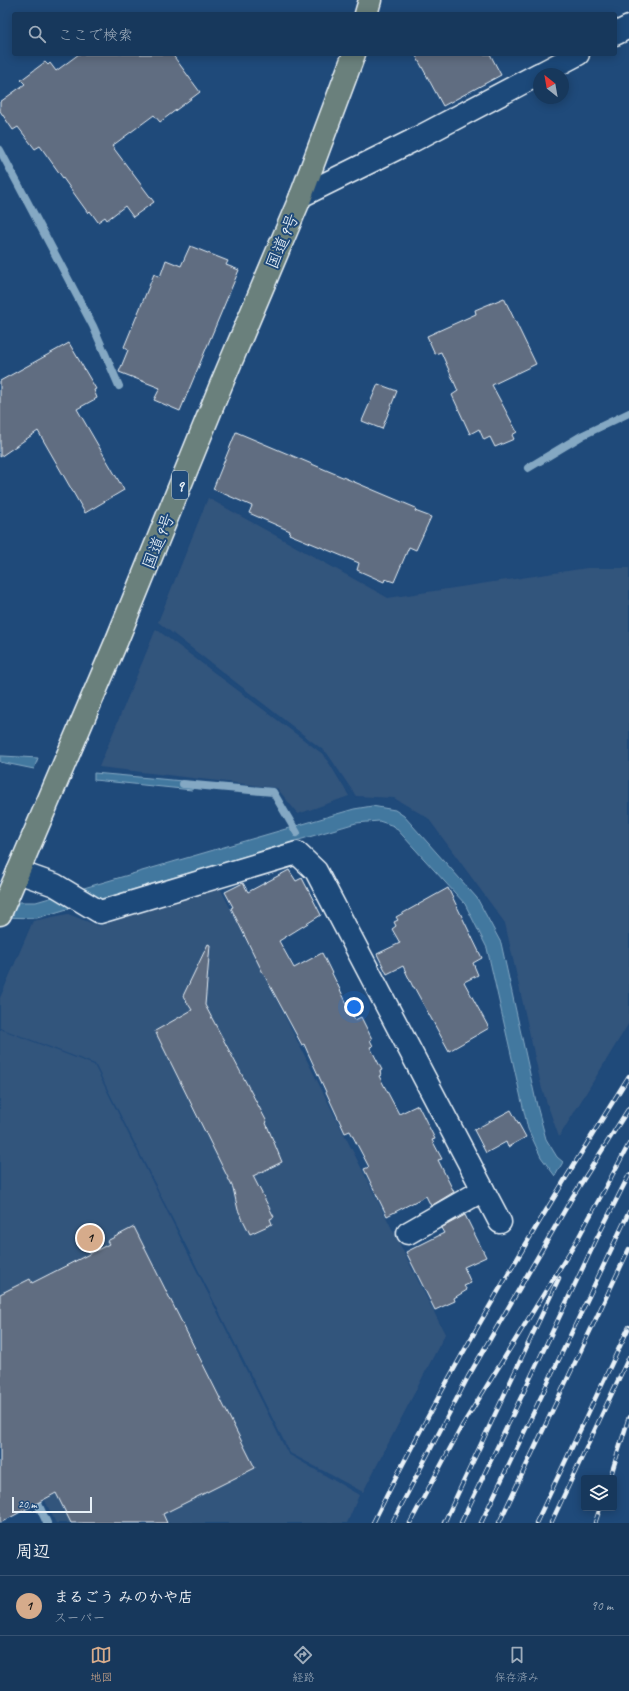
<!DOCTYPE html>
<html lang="ja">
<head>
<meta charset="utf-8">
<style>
	body { margin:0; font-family:Caveat,"Klee One",sans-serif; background:#203f62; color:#f1f3f6 }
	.controls { position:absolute; right:12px; bottom:12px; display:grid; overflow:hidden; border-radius:4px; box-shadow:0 2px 10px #0003 }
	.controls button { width:36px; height:36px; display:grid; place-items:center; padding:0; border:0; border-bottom:1px solid #365272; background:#17385c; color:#f1f3f6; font:20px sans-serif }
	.compass { position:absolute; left:533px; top:68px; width:36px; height:36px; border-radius:50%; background:#17385c; box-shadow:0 2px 10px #0003; rotate:329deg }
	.scale { position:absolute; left:12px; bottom:10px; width:80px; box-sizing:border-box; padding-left:4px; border:2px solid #e8f1f8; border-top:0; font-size:11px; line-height:14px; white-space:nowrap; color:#e8f1f8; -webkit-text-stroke:3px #1f4a7a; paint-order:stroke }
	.you { position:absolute; left:354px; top:1007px; width:14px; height:14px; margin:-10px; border:3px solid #fff; border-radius:50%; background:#1a73e8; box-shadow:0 0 0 6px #1a73e833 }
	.badge { display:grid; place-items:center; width:26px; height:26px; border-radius:50%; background:#d6ab8b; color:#111; font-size:13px; font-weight:700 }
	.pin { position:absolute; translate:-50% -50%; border:2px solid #fff; box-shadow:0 1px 4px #0006 }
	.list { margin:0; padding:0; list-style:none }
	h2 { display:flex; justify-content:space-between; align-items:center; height:52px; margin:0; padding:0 16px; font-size:17px }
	h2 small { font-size:13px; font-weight:400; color:#9eacbb }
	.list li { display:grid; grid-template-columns:26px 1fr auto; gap:12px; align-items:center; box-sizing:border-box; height:60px; padding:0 16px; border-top:1px solid #365272 }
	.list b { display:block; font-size:15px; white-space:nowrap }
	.list p { margin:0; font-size:13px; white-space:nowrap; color:#9eacbb }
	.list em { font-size:13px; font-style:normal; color:#9eacbb }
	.icon { flex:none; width:22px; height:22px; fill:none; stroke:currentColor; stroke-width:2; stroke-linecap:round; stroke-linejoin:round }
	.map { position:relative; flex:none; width:629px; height:1523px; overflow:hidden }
	.search { position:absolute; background:#17385c; box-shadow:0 2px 10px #0003; left:12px; right:12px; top:12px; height:44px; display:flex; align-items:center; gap:10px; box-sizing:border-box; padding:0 14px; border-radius:4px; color:#9eacbb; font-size:15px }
	.sheet { height:112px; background:#17385c }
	nav { display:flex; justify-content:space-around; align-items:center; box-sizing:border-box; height:56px; border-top:1px solid #365272; background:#17385c; font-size:11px; color:#9eacbb }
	nav a { display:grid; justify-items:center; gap:2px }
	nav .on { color:#d6ab8b }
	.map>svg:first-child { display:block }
	.built { fill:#33547c }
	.water { fill:#42789f; stroke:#84a8c3 }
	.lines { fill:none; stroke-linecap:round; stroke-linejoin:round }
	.stream { stroke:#84a8c3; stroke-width:8 }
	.building { fill:#616d81; stroke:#e8f1f8 }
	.minor-casing { stroke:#e8f1f8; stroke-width:25 }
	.highway-casing { stroke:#e8f1f8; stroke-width:25 }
	.minor { stroke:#1f4a7a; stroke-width:22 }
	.highway { stroke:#6a807c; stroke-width:22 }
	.rail-casing { stroke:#e8f1f8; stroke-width:4.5 }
	.rail { stroke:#1f4a7a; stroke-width:3; stroke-dasharray:9; stroke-linecap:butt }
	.labels { text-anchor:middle; stroke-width:4; stroke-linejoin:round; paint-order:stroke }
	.shield { fill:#1f4a7a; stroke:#acbfd2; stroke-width:1 }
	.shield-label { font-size:16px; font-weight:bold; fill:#e8f1f8 }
	.street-label { font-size:17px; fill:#e8f1f8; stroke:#1f4a7a }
</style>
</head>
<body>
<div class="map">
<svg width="629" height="1523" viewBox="0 0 629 1523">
	<rect width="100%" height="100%" fill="#1f4a7a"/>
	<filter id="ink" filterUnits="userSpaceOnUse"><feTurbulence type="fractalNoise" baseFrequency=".025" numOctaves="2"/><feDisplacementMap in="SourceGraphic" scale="8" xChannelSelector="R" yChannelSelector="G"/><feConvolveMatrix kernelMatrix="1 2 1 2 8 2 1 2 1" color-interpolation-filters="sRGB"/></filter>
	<g filter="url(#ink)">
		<g class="built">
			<path d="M208,498L388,598L587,568H629V1023L559,1137L542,1089L505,923L428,818L394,798L356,796L327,753L158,622Z"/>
			<path d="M156,629L324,755L349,796L298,814L277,788L99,767Z"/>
			<path d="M219,886L445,1334L363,1492L290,1453L95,1064L0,1028V998L33,921L68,914L99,926Z"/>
			<path d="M0,1029L94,1065L288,1454L359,1495L347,1523H56L0,1410Z"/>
		</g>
		<g class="water">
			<path d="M0,756H3L38,758L34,769L0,762Z"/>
			<path d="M94,773L194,782L192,790L94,780Z"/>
			<path d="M372,806L395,810L404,816L477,898L501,943L537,1106L546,1139L557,1157L563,1162L555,1176L541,1157L528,1129L487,948L465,904L394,826L379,821L356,823L37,918L0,917V902H36L354,809Z"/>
		</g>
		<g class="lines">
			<g class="stream">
				<path d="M0,150L93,326L119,386"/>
				<path d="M528,468L583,435L629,413"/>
				<path d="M183,784L273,792L297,833"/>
				<path d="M33,1493L47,1523"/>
			</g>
		</g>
		<g class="building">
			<path d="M79,54H172L200,92L160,122L154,115L112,146L154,202L133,217L125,206L107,220L105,217L98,222L90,211L88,213L40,146L35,149L18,127L13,130L0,111V102L25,84L21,80L45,62L48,65L50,63L56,71Z"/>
			<path d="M415,54H490L501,75L443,106Z"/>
			<path d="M190,246L228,261L226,265L239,270L180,411L154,400L160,388L119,372L128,350L124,347L154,274L160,277L166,260L181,266Z"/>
			<path d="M504,298L536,364L492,385L517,432L512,435L514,439L495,447L490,437L484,440L479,429L470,434L452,395L458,391L441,352L435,354L427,336L476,314L475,310Z"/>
			<path d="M69,343L96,389L94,390L97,398L77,409L124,490L85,513L38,431L0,457V381Z"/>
			<path d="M378,384L397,391L382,429L362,421Z"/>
			<path d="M236,432L416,508L415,511L431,517L416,550L409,547L394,582L385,579L384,582L357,570L359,563L289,534L290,531L249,513L252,506L213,489Z"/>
			<path d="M289,870L296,881L302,878L321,915L279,941L294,968L322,953L355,1020L361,1017L372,1039L370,1040L373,1046L370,1047L382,1070L380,1071L381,1075L379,1076L399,1114L418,1105L435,1139L432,1140L442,1159L438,1160L454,1192L431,1206L426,1196L387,1216L364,1169L369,1167L350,1131L345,1133L308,1053L304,1044L302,1045L262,971L231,908L233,907L225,892L243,883L248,892Z"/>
			<path d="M448,888L482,958L473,963L478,975L464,982L489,1028L449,1051L414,987H413L403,966L387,974L377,954L400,943L392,929L396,926L394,922L398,920L396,917Z"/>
			<path d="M208,944L210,945L205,1005L267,1122L266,1123L282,1162L253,1176L274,1217L270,1219L272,1224L250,1234L238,1210L233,1188L155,1031L192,1010L183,996Z"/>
			<path d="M511,1110L526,1137L508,1147L506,1142L486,1153L474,1130Z"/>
			<path d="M465,1215L486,1257L464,1267L471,1283L464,1286L467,1290L454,1298L455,1301L435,1310L406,1252L444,1233L441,1228Z"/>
			<path d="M134,1227L255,1468L163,1514L167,1523H71L56,1493L0,1523V1294L30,1279L32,1283L109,1244L107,1241Z"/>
		</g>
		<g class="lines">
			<g class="minor-casing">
				<g id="minor">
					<path d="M615,34L629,27"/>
					<path d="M540,74L578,54"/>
					<path d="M301,196L412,141L539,74"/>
					<path d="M18,872L55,885L100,912L297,853L316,871L500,1222"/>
					<path d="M408,1233L483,1190"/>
				</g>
			</g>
			<g class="highway-casing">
				<g id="highway">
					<path d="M366,14L370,0"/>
					<path d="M0,914L117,640L221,385L301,196L354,54"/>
				</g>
			</g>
			<use href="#minor" class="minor"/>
			<use href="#highway" class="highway"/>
			<g class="rail-casing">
				<g id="rail">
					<path d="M610,1478L629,1417"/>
					<path d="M373,1523C449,1369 538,1221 629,1076"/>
					<path d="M392,1523L468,1377L573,1196L629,1108"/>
					<path d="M410,1523L462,1426L576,1242L629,1144"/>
					<path d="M444,1523L559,1278"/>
					<path d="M461,1523L597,1238L629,1175"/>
					<path d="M481,1523L629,1212"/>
					<path d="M499,1523L629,1249"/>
					<path d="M536,1523L629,1327"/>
					<path d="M551,1523L629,1357"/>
					<path d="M595,1523L600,1508"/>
				</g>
			</g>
			<use href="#rail" class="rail"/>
		</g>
	</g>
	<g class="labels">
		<rect class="shield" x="172" y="471" width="16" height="28" rx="3"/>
		<g class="shield-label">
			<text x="180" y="491">9</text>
		</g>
		<g class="street-label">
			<text transform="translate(282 241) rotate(-67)" y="6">国道9号</text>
			<text transform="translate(158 541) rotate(-68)" y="6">国道9号</text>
		</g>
	</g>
</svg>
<div class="controls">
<button><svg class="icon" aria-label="layers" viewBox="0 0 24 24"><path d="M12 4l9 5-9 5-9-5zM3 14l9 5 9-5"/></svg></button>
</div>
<svg class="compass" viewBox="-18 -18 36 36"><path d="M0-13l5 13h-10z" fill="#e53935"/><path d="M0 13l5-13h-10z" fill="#9eacbb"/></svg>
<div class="scale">20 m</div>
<div class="you"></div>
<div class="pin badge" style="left:90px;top:1238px">1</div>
<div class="search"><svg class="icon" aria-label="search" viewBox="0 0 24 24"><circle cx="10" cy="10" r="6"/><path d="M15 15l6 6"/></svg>ここで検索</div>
</div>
<section class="sheet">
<h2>周辺<small></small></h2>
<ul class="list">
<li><span class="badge">1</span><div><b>まるごう みのかや店</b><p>スーパー</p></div><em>90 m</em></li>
</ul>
</section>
<nav>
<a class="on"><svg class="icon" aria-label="map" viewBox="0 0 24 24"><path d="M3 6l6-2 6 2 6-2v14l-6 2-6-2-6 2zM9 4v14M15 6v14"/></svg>地図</a>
<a><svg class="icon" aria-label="directions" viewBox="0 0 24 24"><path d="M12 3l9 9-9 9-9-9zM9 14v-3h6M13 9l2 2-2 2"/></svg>経路</a>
<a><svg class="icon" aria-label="saved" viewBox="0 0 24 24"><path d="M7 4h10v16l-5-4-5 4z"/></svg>保存済み</a>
</nav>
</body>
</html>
